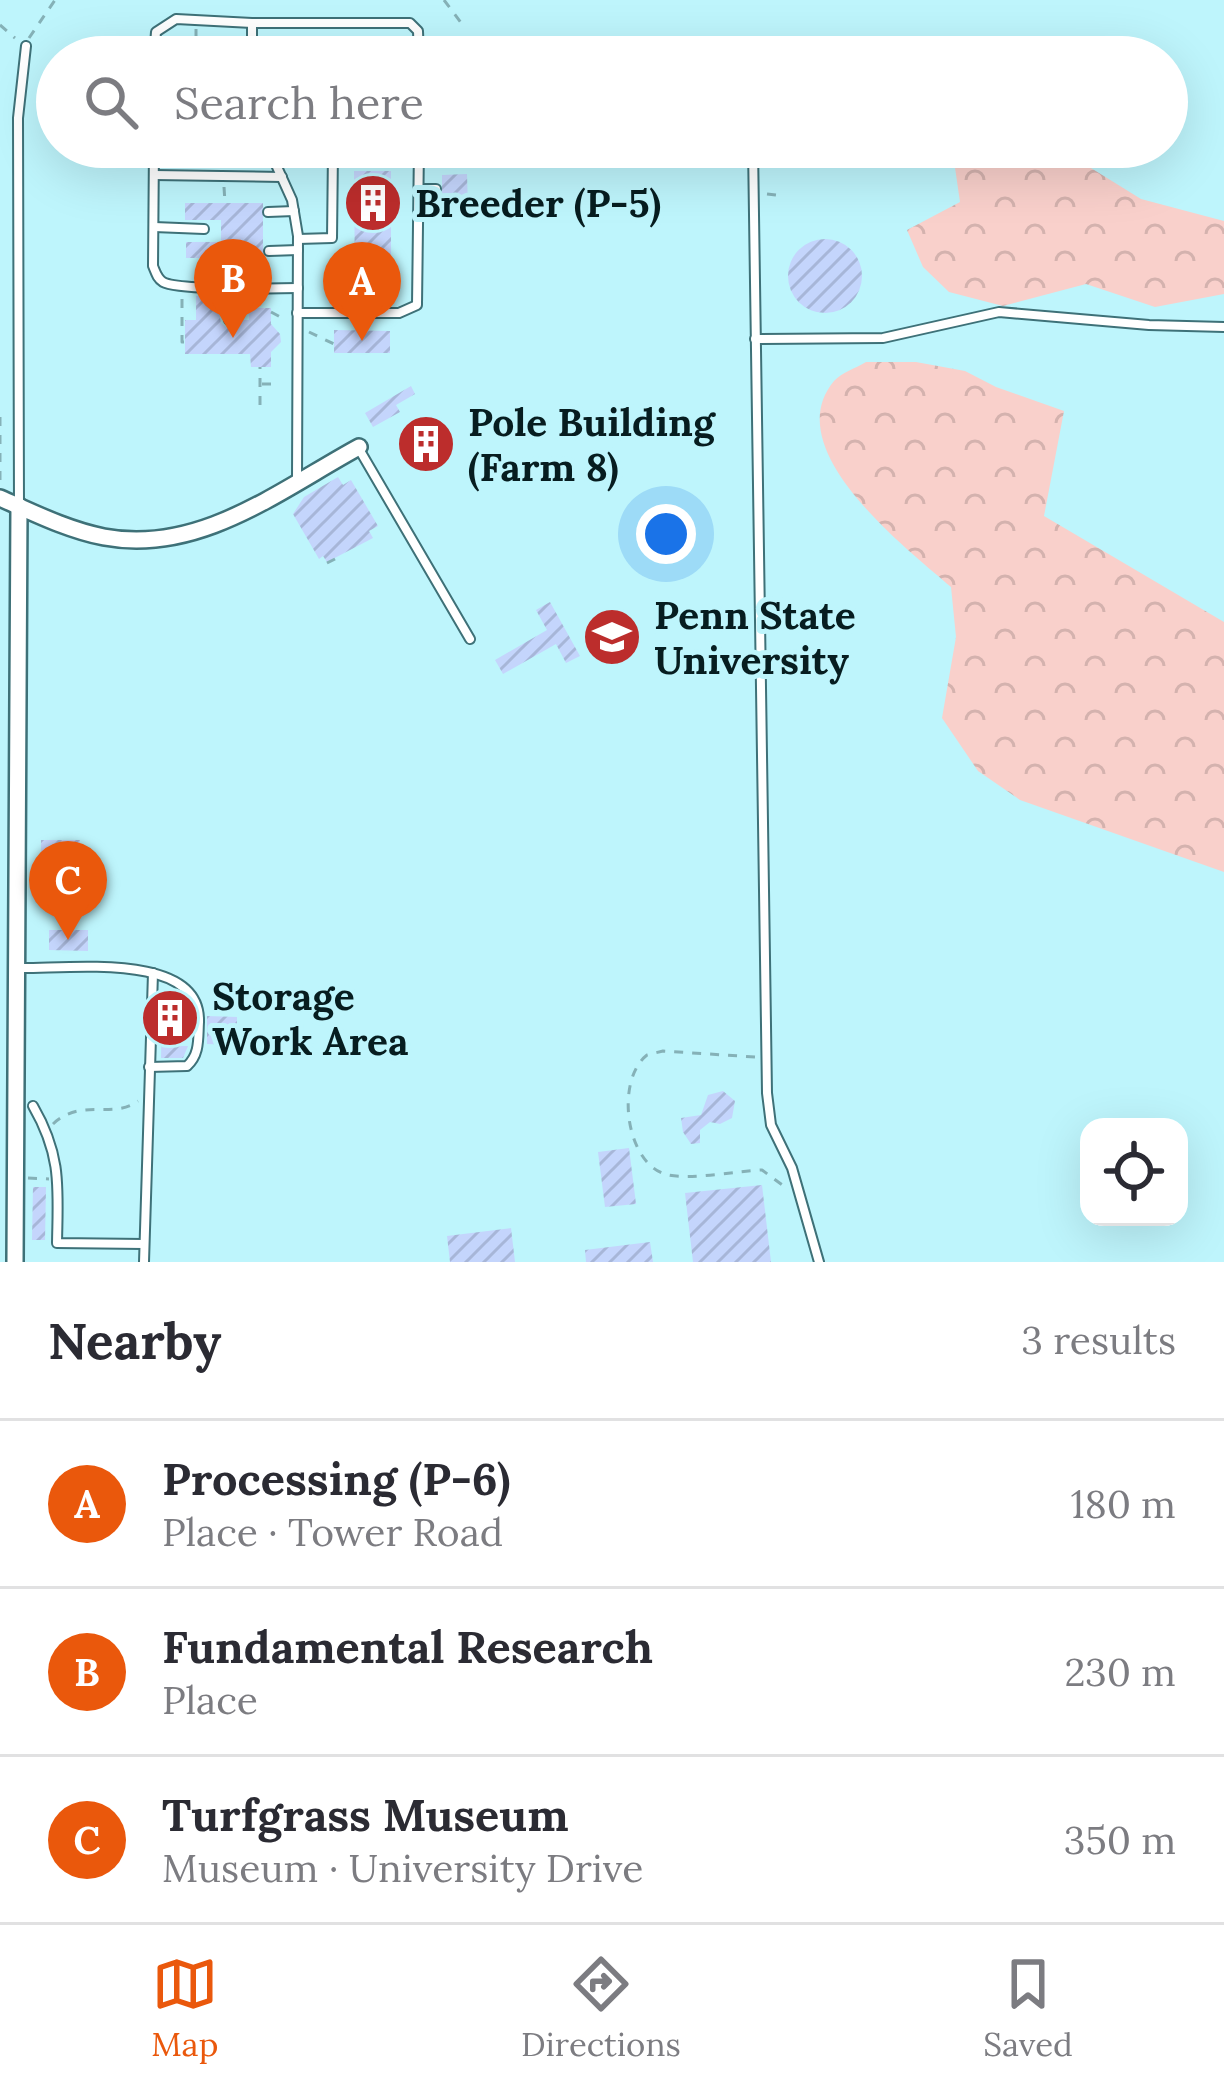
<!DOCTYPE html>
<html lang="en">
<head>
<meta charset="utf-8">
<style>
	body { margin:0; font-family:Lora,serif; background:#f2f2f3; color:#2b2b33 }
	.controls { position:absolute; right:36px; bottom:36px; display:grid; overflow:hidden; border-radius:24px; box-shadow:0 12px 48px #0002 }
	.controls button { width:108px; height:108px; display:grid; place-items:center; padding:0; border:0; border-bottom:3px solid #e1e1e2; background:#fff; color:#2b2b33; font:60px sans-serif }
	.you { position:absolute; left:666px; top:534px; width:42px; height:42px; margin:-30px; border:9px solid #fff; border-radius:50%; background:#1a73e8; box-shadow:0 0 0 18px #1a73e833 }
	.badge { display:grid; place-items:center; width:78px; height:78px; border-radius:50%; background:#ea580c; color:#fff; font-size:39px; font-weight:700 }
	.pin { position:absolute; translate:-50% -99px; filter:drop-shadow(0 3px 6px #0008) }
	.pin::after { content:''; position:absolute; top:63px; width:42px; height:36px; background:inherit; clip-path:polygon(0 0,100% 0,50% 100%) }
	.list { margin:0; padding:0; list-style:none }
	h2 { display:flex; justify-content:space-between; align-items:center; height:156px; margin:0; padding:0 48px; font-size:51px }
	h2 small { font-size:39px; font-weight:400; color:#7c7c81 }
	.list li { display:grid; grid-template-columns:78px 1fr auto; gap:36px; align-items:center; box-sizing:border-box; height:168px; padding:0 48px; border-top:3px solid #e1e1e2 }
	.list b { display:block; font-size:45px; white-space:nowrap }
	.list p { margin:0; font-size:39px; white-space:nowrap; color:#7c7c81 }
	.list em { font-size:39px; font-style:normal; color:#7c7c81 }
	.icon { flex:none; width:66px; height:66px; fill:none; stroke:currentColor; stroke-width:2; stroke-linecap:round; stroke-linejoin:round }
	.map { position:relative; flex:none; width:1224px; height:1262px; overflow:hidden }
	.search { position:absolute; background:#fff; box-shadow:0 12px 48px #0002; left:36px; right:36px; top:36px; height:132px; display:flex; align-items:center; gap:30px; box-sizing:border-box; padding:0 42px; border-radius:66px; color:#7c7c81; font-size:45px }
	.sheet { height:660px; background:#fff }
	nav { display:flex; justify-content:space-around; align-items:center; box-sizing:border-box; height:168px; border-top:3px solid #e1e1e2; background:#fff; font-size:33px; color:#7c7c81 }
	nav a { display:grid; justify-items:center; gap:6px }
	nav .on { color:#ea580c }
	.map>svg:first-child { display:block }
	.forest { fill:url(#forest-crowns) }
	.building { fill:url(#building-hatch) }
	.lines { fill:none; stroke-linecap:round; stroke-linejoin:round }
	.lane-casing { stroke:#3e7178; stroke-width:12 }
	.street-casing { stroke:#3e7178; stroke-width:20 }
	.path { stroke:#85b1b7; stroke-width:3; stroke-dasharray:9 9; stroke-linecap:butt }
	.lane { stroke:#fff; stroke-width:8 }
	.street { stroke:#fff; stroke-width:15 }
	.labels { text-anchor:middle; stroke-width:10; stroke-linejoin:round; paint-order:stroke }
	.poi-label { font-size:39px; font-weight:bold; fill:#071d20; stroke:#bef5fc; text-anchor:start }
</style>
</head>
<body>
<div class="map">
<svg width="1224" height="1262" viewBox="0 0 1224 1262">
	<defs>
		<pattern id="forest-crowns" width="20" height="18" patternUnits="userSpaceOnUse" patternTransform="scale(3)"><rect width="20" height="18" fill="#f9d0cb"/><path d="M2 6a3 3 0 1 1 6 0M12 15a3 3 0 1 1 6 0" fill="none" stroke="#d4b2ae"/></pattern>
		<pattern id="building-hatch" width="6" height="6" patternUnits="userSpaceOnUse" patternTransform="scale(3)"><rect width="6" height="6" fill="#c4d5fc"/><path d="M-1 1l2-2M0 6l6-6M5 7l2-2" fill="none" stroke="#a7b6d8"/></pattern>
	</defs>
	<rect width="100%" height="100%" fill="#bef5fc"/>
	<g class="forest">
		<path d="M952,147H1057L1141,199L1224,221V294L1155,307L1086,284L1003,306L949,292L923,267L907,230L960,202Z"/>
		<path d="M866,362H916L965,371L996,387L1064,411L1044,516L1224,622V872L1020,800L978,771L942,718L956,637L951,587C906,548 777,449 834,381C841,373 856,368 866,362Z"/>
	</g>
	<g class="building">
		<rect x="308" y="43" width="82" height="14"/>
		<rect x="185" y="44" width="37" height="13"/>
		<path d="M354,171H391V291H355Z"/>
		<path d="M467,174L468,207L442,208V175Z"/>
		<path d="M185,203H263V258H186V242H221V220H185Z"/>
		<circle cx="825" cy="276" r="37"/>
		<path d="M196,296H216L221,323L227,328L237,320H249V308H271V324L280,334L281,342L271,352V367H251L250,354H185V320H196Z"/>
		<path d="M334,330L390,331V353H334Z"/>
		<path d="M411,386L415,394L396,405L400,412L373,427L365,413Z"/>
		<path d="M426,427L441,454L421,465L416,456L422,453L412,435Z"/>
		<path d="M338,477L343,485L351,480L378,526L369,531L373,538L327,562L323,556L319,559L293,514L304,497Z"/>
		<path d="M550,602L580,656L566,663L556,644L503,674L495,660L547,630L536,610Z"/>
		<path d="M41,840H80L79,861H41Z"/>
		<path d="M49,930H88V951L49,950Z"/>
		<path d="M162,1001L178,1002V1046H188L183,1058H161Z"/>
		<path d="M207,1016L237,1017V1045L207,1044Z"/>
		<path d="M723,1091L735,1101L732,1118L720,1124L710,1122L700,1130V1143L691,1144L683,1132L681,1118L701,1115L708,1095Z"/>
		<path d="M629,1148L636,1204L605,1207L598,1152Z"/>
		<path d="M762,1185L771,1262H693L685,1193Z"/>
		<path d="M33,1187H46L45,1240H32Z"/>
		<path d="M511,1228L515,1262H450L447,1236Z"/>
		<path d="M650,1242L653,1262H586L585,1250Z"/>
	</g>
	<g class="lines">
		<g class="lane-casing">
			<g id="lane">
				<path d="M398,56L419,57"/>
				<path d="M154,57L156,32L176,19L252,23H410L418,31L419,57"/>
				<path d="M252,57V23"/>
				<path d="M154,147L153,266C156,273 157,278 163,282C179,291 274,288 298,288"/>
				<path d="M268,147L292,200L298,236L297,481"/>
				<path d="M753,147L767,1093L771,1125L792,1168L819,1262"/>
				<path d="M274,161L294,151L419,153"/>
				<path d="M154,175L282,177"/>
				<path d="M420,189H436"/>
				<path d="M268,212L294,211"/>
				<path d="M154,227L204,229"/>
				<path d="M298,239L332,238L333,151"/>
				<path d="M269,251L298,250"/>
				<path d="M223,287L229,320"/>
				<path d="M297,313H399L417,305L419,147"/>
				<path d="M755,339L883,338L999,312L1149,325L1224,327"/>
				<path d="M359,449L470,639"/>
				<path d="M19,505L18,118L26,46"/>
				<path d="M19,968C68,969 201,951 199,1022C198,1039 200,1054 187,1066L149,1067"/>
				<path d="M33,1106C62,1156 58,1188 57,1243L144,1244"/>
				<path d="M144,1262L153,973"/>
			</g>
		</g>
		<g class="street-casing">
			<g id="street">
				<path d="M0,498C34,513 68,530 104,537C199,555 280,490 359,447"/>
				<path d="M15,1262L19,506"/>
			</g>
		</g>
		<g class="path">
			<path d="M444,0L465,28"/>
			<path d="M0,25L15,38"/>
			<path d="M196,29V42L205,44"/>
			<path d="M29,38L55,0"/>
			<path d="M202,165V149"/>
			<path d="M224,187L225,203"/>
			<path d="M767,194L784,196"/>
			<path d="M223,274L224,258"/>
			<path d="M182,299V342H185"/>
			<path d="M271,312L286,320"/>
			<path d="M309,332L334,344"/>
			<path d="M262,384H272"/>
			<path d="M260,405V367"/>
			<path d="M0,417V484"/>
			<path d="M327,563L337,558"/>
			<path d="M178,1005L181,1010"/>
			<path d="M755,1057L663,1051L647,1055C615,1080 625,1165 668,1175C691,1180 737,1171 762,1170L785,1187"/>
			<path d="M53,1124C82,1097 113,1120 138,1101"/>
			<path d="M28,1178L49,1179"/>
		</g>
		<use href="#lane" class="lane"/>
		<use href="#street" class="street"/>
	</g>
	<defs>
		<g id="building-disc" transform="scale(3)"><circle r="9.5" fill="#bc2d2c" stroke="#bef5fc"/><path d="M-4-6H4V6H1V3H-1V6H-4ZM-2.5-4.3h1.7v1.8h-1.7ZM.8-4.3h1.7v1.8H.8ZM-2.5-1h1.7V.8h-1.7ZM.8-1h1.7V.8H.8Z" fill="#fff"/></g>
		<g id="university-disc" transform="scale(3)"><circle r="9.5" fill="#bc2d2c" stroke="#bef5fc"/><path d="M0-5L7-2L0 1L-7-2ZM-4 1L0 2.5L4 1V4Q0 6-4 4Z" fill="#fff"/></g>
	</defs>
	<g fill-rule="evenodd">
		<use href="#building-disc" x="373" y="203"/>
		<use href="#building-disc" x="426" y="444"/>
		<use href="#university-disc" x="612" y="637"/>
		<use href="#building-disc" x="170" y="1018"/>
	</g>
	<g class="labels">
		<g class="poi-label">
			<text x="415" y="217">Breeder (P-5)</text>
			<text x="468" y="436">Pole Building<tspan x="468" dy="45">(Farm 8)</tspan></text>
			<text x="654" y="629">Penn State<tspan x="654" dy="45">University</tspan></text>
			<text x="212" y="1010">Storage<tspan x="212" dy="45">Work Area</tspan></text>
		</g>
	</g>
</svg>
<div class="controls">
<button><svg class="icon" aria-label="locate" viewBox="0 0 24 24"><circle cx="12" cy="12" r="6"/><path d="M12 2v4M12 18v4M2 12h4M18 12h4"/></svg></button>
</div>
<div class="you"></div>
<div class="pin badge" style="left:362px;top:341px">A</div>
<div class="pin badge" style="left:233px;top:338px">B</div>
<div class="pin badge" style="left:68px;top:940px">C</div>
<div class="search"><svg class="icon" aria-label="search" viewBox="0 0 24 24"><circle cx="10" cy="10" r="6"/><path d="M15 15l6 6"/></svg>Search here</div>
</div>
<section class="sheet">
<h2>Nearby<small>3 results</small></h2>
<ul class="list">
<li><span class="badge">A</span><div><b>Processing (P-6)</b><p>Place · Tower Road</p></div><em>180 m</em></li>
<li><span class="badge">B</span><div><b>Fundamental Research</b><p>Place</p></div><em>230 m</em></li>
<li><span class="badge">C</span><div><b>Turfgrass Museum</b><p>Museum · University Drive</p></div><em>350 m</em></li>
</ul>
</section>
<nav>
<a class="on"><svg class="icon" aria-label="map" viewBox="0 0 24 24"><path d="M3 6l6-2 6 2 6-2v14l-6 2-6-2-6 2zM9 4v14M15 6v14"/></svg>Map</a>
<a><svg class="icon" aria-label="directions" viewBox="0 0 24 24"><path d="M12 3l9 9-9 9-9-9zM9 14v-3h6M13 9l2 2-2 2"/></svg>Directions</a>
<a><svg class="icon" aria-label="saved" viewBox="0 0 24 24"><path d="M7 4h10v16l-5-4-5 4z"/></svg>Saved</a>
</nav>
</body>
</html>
